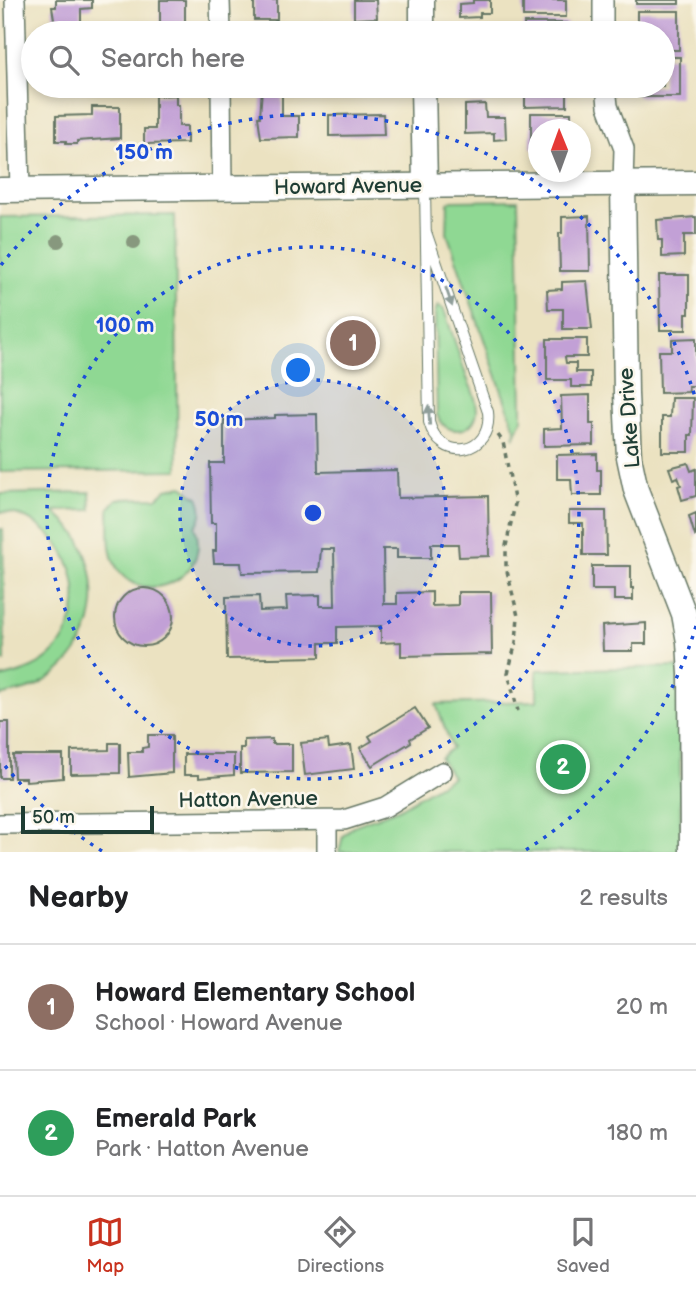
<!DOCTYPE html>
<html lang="en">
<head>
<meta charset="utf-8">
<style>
	body { margin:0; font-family:"Balsamiq Sans",sans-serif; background:#f2f2f2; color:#202124 }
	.compass { position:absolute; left:528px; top:119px; width:63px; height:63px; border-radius:50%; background:#fff; box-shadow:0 4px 10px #0003; rotate:359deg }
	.scale { position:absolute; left:21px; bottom:18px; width:133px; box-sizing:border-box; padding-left:7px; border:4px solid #1f3d34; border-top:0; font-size:19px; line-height:24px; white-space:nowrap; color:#1f3d34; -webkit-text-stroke:5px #fbf7ec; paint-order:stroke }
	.you { position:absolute; left:299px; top:371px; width:24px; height:24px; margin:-18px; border:5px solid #fff; border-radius:50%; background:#1a73e8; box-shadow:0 0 0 10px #1a73e833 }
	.badge { display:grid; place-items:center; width:46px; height:46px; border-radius:50%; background:#c8321e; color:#fff; font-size:23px; font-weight:700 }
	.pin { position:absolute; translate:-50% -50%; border:4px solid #fff; box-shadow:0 2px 7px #0006 }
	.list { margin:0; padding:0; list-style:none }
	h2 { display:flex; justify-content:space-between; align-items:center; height:91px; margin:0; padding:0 28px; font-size:30px }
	h2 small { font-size:23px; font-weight:400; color:#757577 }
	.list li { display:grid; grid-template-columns:46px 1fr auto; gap:21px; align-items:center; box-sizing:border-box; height:126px; padding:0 28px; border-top:2px solid #e0e0e0 }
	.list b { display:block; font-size:26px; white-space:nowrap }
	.list p { margin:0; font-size:23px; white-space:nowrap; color:#757577 }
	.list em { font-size:23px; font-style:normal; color:#757577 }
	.icon { flex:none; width:38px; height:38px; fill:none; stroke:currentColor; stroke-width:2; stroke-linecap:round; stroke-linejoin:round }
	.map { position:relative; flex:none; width:696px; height:852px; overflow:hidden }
	.search { position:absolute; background:#fff; box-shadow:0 4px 10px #0003; left:21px; right:21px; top:21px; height:77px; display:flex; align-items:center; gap:18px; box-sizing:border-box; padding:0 24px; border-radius:38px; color:#757577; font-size:26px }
	.sheet { height:343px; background:#fff }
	nav { display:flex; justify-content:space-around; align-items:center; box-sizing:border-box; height:98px; border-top:2px solid #e0e0e0; background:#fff; font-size:19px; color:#757577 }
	nav a { display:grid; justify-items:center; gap:4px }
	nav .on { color:#c8321e }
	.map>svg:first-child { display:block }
	.green { fill:#8fd893; stroke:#578a64; stroke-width:2 }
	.building { fill:#c2a0d6 }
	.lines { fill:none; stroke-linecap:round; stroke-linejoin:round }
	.service-casing { stroke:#667765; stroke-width:12 }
	.minor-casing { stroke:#667765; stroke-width:22 }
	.tertiary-casing { stroke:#667765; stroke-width:27 }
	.path { stroke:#667765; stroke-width:3.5; stroke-dasharray:5 5; stroke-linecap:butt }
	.service { stroke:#fff; stroke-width:10 }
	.minor { stroke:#fff; stroke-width:19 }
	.tertiary { stroke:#fff; stroke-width:24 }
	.tree { fill:#87987e }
	.oneway { fill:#8f9e9a }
	.ring { fill:none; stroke:#1d4ed8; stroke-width:3.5; stroke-dasharray:3.5 7 }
	.labels { text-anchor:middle; stroke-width:5; stroke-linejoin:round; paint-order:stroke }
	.street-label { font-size:21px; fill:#1f3d34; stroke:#fbf7ec }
	.centre { fill:#1d4ed8; stroke:#fbf7ec; stroke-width:3.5 }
	.ring-label { font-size:21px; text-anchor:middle; font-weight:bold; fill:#1d4ed8; stroke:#fbf7ec; stroke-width:5; stroke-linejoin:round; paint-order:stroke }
</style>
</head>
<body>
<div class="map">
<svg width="696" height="852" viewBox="0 0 696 852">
	<rect width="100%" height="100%" fill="#fbf7ec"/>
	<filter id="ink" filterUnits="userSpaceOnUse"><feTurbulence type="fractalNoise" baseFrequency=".0143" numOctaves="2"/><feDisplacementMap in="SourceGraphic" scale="14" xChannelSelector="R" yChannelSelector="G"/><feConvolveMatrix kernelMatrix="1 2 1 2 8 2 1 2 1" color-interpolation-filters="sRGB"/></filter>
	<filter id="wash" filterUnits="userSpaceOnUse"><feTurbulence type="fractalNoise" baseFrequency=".00686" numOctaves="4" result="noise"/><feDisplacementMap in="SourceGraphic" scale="28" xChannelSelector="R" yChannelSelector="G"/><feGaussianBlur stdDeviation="1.57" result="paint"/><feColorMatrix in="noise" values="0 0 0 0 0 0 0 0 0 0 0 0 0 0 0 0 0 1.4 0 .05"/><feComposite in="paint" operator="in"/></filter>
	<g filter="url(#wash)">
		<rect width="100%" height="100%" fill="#ebe2c1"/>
		<g class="green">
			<path d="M518,200L522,411V419L514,439L515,429L447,233L448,203L452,201Z"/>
			<path d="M175,215L178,470L0,472V217Z"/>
			<path d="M438,305L444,310C452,332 459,355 467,378C471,387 477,399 477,410C476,435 443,437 437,414L435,313Z"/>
			<path d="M182,486C189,489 191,495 198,497C203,508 203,517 195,527C214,582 135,611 114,562C107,546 110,525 109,508L117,499L157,498L167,489Z"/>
			<path d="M90,492L91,510L54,511C62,520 74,529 79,539C108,594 93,657 36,686C26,691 11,693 0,696V678C17,674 35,669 49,657C87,622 83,561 44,530C32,520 16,512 0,512V494Z"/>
			<path d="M0,529H3L5,661H0Z"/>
			<path d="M679,667L681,852H339L343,836L353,826L398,809L452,777L440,758L452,748L436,704L537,701V670Z"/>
		</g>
		<g id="blocks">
			<g class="building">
				<path d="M56,0H92V8L81,9V26H55L52,7H56Z"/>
				<rect x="160" y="0" width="25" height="24"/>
				<rect x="254" y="0" width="23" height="20"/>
				<path d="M354,0H376L377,18L354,19Z"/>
				<path d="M473,0H490V13H480V17L459,18V4L473,3Z"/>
				<rect x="523" y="0" width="43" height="17"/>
				<rect x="636" y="0" width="43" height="4"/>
				<path d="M637,11H679V50H663V33H637Z"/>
				<rect x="524" y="23" width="43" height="10"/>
				<path d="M663,57H680V97H637V86H663Z"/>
				<path d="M525,86H567V106L525,107Z"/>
				<path d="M262,88H282V116H299V137L261,138L258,117H260Z"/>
				<path d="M176,95V105H179V126H187V143L144,144V129H155V96Z"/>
				<path d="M485,104L486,117H505L506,139L494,140V133L465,134V105Z"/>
				<path d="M92,107H120V138L77,141V144H66V141H56V116L92,115Z"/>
				<path d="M531,113H571V130H538V148H531Z"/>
				<path d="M383,114L384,135L329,136V115Z"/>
				<path d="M589,216L590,271H560L559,233H562V217Z"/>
				<path d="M696,217V235H684V256L662,257V240H658L657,220Z"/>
				<path d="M659,275H689V314H686V330H660Z"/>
				<path d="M587,281L592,329H563V309H548L547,290L562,289V282Z"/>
				<path d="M696,338V386H688L689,392L660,393L659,351H672V339Z"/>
				<path d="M547,339H587V357H565L566,363H576V372H591V387H571V380H547Z"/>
				<path d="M590,395V424H594V445L544,446V429L562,428L561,396Z"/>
				<path d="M671,398H693L692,435H689V452H662V417H670Z"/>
				<path d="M317,414L318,472L397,470L398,498L488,496L489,556L459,557L458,544H431V558H397V549H383L384,604H397V593L432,592V606L458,605V592H491L492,654L401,656V642L381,643V626L337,627V643H320V657L227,659L226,597L259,596L260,611L287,610L286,596L320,595V606H335L334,549H321L319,572L242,573L241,563H214L213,551H216V523H211L210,463H224V420L275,418V415Z"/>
				<path d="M597,454V470H601V495H572L571,479H557V455Z"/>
				<path d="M688,463L691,471L696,469V496L682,500L678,486L681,485L678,477L673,479L669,468Z"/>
				<path d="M569,511H606L607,555H583V523H569Z"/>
				<path d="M696,513V535L695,536L689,516Z"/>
				<path d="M592,566H631V588H633V600H614V590H592Z"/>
				<circle cx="144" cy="617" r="29"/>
				<path d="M646,623V644H633V651H603L602,626Z"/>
				<path d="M415,708L428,728L410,739L411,742L372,766L360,748L372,741L369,736Z"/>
				<rect x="0" y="722" width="9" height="56"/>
				<path d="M148,735H172V773L129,777L128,752H142V748L148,747Z"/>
				<path d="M272,739V744H292V772L240,773V748H244V740Z"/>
				<path d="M328,740L329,748L351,745L354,769L305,775L301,743Z"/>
				<path d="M109,743H120V773L71,774V751L109,750Z"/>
				<path d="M184,754H234V775L199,778V775H184Z"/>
				<path d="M13,755H63V778L26,781V778H14Z"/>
			</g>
		</g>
	</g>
	<g filter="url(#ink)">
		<use href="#blocks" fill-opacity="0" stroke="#667765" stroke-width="2"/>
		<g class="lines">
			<g class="service-casing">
				<path id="service" d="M425,187L429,422C440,464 493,455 488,412L426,232"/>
			</g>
			<g class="minor-casing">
				<g id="minor">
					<path d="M15,0L20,190"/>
					<path d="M220,0L221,33"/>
					<path d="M603,0V33"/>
					<path d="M221,86L222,188"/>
					<path d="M606,86L608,106L624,149L623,184"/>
					<path d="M0,824L344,820L385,807L442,772"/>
					<path d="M327,852V821"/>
				</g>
			</g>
			<g class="tertiary-casing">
				<g id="tertiary">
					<path d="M422,0V33"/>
					<path d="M423,86L425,185"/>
					<path d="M623,184L626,394L629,457L636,490L684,614L689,642L691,674L692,852"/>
					<path d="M0,190L696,183"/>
				</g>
			</g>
			<path class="path" d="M498,435L503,442L515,504L506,546V567L518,616L516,642L508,673L518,711"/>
			<use href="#service" class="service"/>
			<use href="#minor" class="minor"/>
			<use href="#tertiary" class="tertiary"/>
		</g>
		<g class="tree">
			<circle cx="58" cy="241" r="7"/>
			<circle cx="134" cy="242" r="7"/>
		</g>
		<defs><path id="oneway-solid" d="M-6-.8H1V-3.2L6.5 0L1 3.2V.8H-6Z" transform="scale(1.75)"/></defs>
		<g class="oneway">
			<use href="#oneway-solid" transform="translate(449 297) rotate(71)"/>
			<use href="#oneway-solid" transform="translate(429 415) rotate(-94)"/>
		</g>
	</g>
	<circle cx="313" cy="513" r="133" fill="#1d4ed8" fill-opacity=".12"/>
	<g class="ring">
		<circle cx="313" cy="513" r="133"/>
		<circle cx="313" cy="513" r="266"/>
		<path d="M696 626A399 399 0 0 1 524 851M102 851A399 399 0 0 1 1 761M1 265A399 399 0 0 1 696 400"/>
	</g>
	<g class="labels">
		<g class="street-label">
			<text transform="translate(348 186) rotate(-1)" y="7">Howard Avenue</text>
			<text transform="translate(629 418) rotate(-94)" y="7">Lake Drive</text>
			<text transform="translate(248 799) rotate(-1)" y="7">Hatton Avenue</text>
		</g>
	</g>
	<circle cx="313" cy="513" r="10" class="centre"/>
	<g class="ring-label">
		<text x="144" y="159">150 m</text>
		<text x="125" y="332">100 m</text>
		<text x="219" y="426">50 m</text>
	</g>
</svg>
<svg class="compass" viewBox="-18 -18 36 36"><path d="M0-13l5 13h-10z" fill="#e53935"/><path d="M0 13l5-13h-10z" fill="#757577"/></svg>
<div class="scale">50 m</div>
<div class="you"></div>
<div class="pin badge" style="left:353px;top:343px;background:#8d6e63">1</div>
<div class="pin badge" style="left:563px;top:767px;background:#2e9e5b">2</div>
<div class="search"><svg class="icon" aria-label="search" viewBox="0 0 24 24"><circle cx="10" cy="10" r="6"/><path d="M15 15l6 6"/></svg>Search here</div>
</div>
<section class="sheet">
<h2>Nearby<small>2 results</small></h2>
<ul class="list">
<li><span class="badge" style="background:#8d6e63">1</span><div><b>Howard Elementary School</b><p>School · Howard Avenue</p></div><em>20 m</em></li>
<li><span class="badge" style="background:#2e9e5b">2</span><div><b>Emerald Park</b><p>Park · Hatton Avenue</p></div><em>180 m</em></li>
</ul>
</section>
<nav>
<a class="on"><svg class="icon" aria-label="map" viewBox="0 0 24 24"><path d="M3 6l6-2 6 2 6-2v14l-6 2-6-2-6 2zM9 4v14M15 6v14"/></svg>Map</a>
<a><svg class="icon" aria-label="directions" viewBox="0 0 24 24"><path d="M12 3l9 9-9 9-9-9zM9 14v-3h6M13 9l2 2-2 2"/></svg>Directions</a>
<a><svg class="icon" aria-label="saved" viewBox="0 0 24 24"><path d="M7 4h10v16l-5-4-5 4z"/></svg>Saved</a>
</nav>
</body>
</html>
